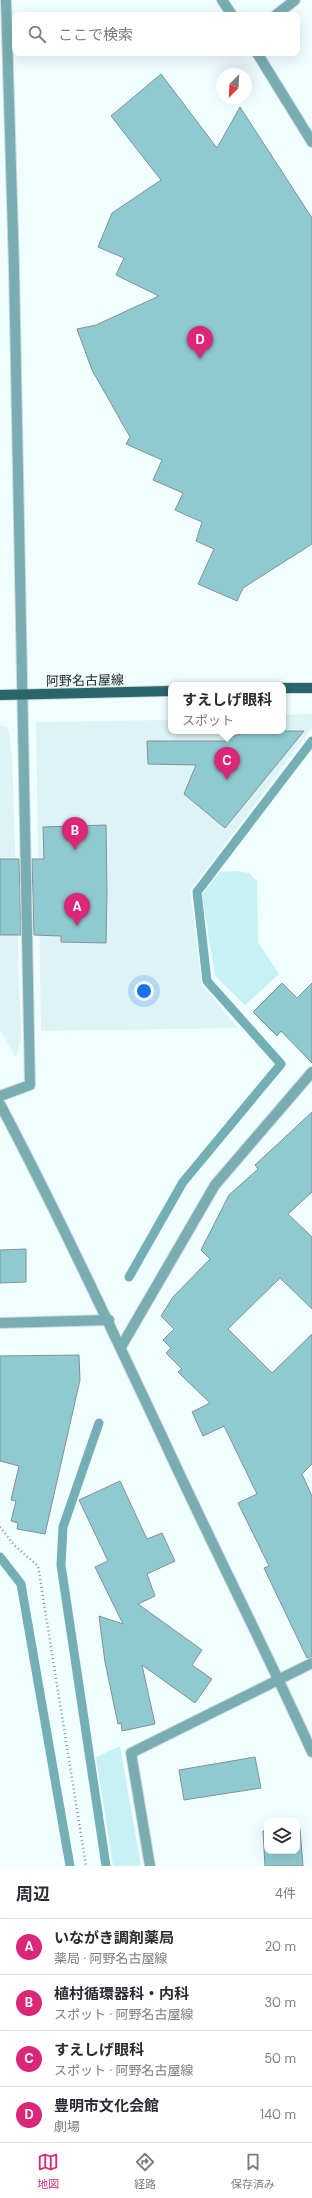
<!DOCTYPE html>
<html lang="ja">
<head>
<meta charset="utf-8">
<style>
	body { margin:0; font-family:"DM Sans","Noto Sans JP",sans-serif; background:#f2f2f3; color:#2b2b33 }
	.controls { position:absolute; right:12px; bottom:12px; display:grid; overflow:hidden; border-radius:8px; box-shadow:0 4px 16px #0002 }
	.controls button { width:36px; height:36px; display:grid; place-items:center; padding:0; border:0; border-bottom:1px solid #e1e1e2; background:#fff; color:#2b2b33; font:20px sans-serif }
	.compass { position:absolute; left:216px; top:68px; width:36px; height:36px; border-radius:50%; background:#fff; box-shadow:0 4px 16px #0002; rotate:204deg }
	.you { position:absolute; left:144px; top:991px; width:14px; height:14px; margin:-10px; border:3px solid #fff; border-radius:50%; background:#1a73e8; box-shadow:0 0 0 6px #1a73e833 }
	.badge { display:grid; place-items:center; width:26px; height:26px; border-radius:50%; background:#db2777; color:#fff; font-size:13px; font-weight:700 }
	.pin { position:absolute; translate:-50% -33px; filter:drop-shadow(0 1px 2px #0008) }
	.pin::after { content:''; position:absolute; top:21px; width:14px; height:12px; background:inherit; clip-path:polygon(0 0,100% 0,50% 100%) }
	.popup { position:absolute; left:168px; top:682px; width:118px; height:52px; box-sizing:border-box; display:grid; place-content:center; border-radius:8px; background:#fff; filter:drop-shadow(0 1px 3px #0005); font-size:13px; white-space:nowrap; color:#7c7c81 }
	.popup b { font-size:15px; color:#2b2b33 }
	.popup::after { content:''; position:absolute; left:50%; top:100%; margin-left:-8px; border:8px solid transparent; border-top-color:#fff }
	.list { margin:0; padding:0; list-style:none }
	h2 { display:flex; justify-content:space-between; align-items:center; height:52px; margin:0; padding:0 16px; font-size:17px }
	h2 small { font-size:13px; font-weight:400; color:#7c7c81 }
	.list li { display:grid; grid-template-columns:26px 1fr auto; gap:12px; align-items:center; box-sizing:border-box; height:56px; padding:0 16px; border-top:1px solid #e1e1e2 }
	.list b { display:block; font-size:15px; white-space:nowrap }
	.list p { margin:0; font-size:13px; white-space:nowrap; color:#7c7c81 }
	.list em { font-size:13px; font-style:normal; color:#7c7c81 }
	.icon { flex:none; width:22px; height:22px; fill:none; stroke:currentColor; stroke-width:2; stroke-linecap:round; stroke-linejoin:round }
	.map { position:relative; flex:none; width:312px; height:1866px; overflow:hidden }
	.search { position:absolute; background:#fff; box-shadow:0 4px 16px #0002; left:12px; right:12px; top:12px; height:44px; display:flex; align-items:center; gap:10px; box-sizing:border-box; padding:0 14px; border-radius:8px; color:#7c7c81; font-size:15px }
	.sheet { height:276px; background:#fff }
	nav { display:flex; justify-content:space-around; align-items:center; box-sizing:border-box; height:56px; border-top:1px solid #e1e1e2; background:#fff; font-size:11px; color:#7c7c81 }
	nav a { display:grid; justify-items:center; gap:2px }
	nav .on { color:#db2777 }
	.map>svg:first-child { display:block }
	.built { fill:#ddf3f5 }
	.green { fill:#c8f1f5 }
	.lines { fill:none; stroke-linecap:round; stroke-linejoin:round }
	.stream { stroke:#74afb5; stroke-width:9 }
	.building { fill:#8ecad0; stroke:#859192 }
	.minor-casing { stroke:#d0dbdc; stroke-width:12 }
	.major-casing { stroke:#d0dbdc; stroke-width:12 }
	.path { stroke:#8b9394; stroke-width:2.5; stroke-dasharray:1 3; stroke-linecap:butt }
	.minor { stroke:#79adb2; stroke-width:10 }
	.major { stroke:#29656b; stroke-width:10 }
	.labels { text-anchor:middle; stroke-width:3; stroke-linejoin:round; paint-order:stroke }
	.street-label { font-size:13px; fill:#222627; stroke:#f1feff }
</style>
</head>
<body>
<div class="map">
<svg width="312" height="1866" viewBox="0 0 312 1866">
	<rect width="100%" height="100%" fill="#f1feff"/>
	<g class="built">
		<path d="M312,714V728L190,891L202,985L238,1028L41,1031L36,722L171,720V731H283V715Z"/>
		<path d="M0,725L8,728L12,755L21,1039L16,1058L0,1030Z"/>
	</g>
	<g class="green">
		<path d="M235,871L249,873L257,881L258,942L279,974L245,1005L215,976L202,895L220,872Z"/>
		<path d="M120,1746L141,1866H113L96,1757Z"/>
	</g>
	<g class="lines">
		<g class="stream">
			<path d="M129,1277L183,1182L281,1064L207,981L197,892L312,741"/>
			<path d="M99,1423L63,1527L61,1565L106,1866"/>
			<path d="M0,1557L21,1584L70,1866"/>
		</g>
	</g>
	<g class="building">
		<path d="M161,74L217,148L240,107L312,218V544L243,588L237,601L198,584L214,549L196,541L202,522L175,510L183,493L153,480L162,460L126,444L130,437L92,370L77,329L96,325L159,296L116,275L124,258L98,247L112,213L161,180L111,116Z"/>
		<path d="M250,731H304L225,828L184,794L196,765L148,764L147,741H226L231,737Z"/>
		<path d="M106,825L107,892L106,943L61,942V936L34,935L32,859H44L43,827Z"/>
		<path d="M0,859H19L21,935H0Z"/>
		<path d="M282,983L297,998L312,983V1063L281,1031L277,1036L253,1012Z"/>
		<path d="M312,1112V1192L288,1214L312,1237V1309L280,1278L228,1329L272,1373L312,1334V1464L302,1474L312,1496V1657L307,1658L264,1568L269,1566L238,1503L257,1494L224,1426L203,1436L192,1412L210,1403L178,1372L182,1369L166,1353L171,1348L163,1340L174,1329L161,1316L173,1297L210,1259L201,1250L229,1195L258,1169L255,1165Z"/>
		<path d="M26,1249V1282L0,1283V1250Z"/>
		<path d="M79,1355L80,1380L45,1534L17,1529L18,1523L11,1521L16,1501L11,1500L19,1466L0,1461V1356Z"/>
		<path d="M120,1481L147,1539L162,1533L175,1561L147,1574L155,1596L138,1604L202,1650L192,1665L212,1679L195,1703L142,1665L155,1724L122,1731L121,1723L118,1724L105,1662L99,1616L123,1624L95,1567L108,1561L79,1500Z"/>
		<path d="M255,1757L261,1788L184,1800L179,1770Z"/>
		<path d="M297,1829H300L303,1866H265L263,1831H267V1851H297Z"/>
	</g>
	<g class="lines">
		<g class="minor-casing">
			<g id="minor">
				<path d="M222,0L232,15"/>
				<path d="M276,15L295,0"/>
				<path d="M257,53L312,142"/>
				<path d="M0,1096L30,1085L14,268L6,0"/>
				<path d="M0,1104C57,1212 108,1322 160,1432C209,1539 263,1644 312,1752"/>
				<path d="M0,1323L109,1320"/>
				<path d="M121,1347L215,1185L312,1072"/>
				<path d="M150,1866L131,1753L312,1663"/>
			</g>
		</g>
		<g class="major-casing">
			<g id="major">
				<path d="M283,688H312"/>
				<path d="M0,695L171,691"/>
			</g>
		</g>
		<path class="path" d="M0,1527L14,1545L38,1566L86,1866"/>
		<use href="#minor" class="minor"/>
		<use href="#major" class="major"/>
	</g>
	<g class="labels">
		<g class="street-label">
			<text transform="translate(85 680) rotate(-1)" y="5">阿野名古屋線</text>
		</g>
	</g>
</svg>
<div class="controls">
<button><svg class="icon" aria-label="layers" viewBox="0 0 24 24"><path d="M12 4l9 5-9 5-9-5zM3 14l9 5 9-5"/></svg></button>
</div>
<svg class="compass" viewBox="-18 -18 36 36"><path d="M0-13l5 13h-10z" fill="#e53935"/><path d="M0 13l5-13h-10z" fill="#7c7c81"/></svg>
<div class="you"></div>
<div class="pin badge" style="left:77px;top:926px">A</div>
<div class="pin badge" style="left:75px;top:850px">B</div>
<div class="pin badge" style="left:227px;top:780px">C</div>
<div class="popup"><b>すえしげ眼科</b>スポット</div>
<div class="pin badge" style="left:200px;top:359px">D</div>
<div class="search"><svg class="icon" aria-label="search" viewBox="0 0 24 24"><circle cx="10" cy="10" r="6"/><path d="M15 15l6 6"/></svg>ここで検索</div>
</div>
<section class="sheet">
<h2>周辺<small>4件</small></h2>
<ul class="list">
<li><span class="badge">A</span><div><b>いながき調剤薬局</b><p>薬局 · 阿野名古屋線</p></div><em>20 m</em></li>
<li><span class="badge">B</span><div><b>植村循環器科・内科</b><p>スポット · 阿野名古屋線</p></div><em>30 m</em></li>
<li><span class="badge">C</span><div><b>すえしげ眼科</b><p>スポット · 阿野名古屋線</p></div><em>50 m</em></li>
<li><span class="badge">D</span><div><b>豊明市文化会館</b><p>劇場</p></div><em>140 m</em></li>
</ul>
</section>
<nav>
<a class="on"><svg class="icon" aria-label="map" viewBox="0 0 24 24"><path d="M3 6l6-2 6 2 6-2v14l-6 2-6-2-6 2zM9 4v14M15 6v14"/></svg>地図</a>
<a><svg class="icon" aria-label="directions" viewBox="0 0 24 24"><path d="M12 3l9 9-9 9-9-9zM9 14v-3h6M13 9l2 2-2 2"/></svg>経路</a>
<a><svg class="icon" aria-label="saved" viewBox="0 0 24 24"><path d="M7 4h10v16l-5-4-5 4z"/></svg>保存済み</a>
</nav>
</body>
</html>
